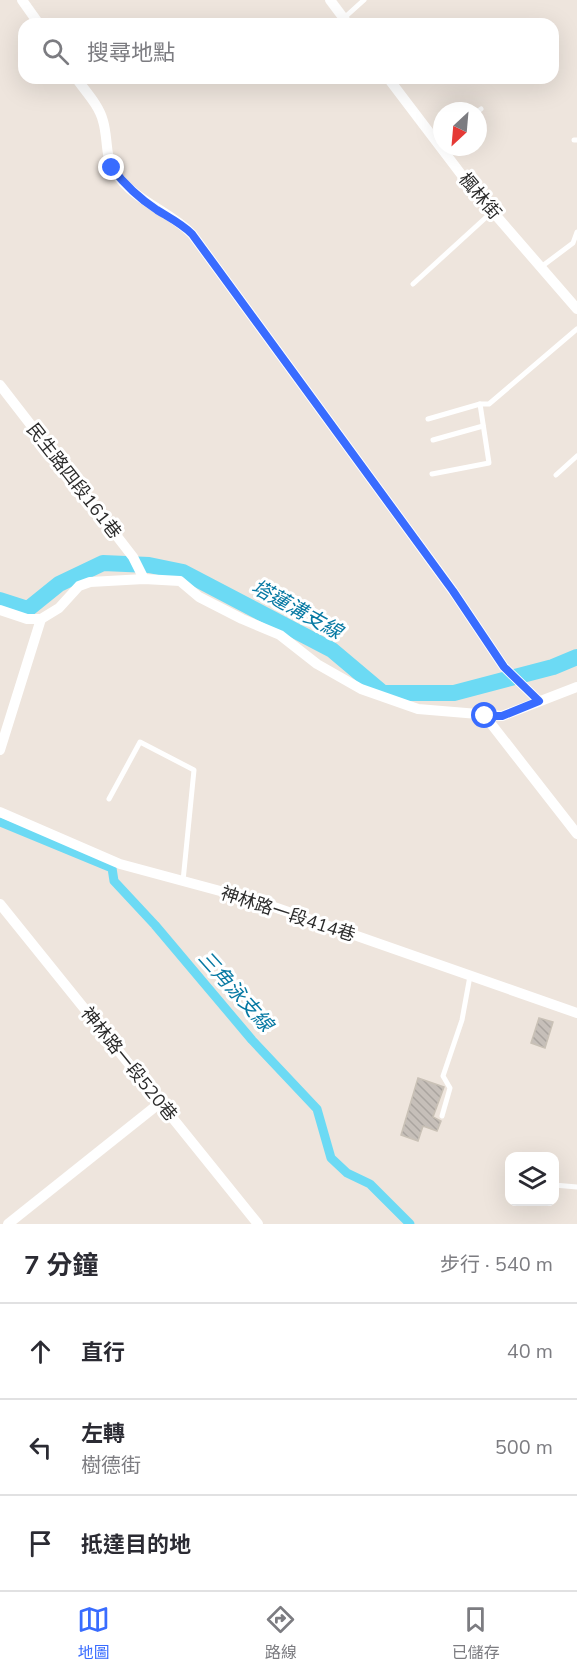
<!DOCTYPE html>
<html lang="zh-TW">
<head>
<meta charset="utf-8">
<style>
	body { margin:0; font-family:"Nunito Sans","Noto Sans TC",sans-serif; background:#f7f7f7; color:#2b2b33 }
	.controls { position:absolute; right:18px; bottom:18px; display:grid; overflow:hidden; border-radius:12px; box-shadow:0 6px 24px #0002 }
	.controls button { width:54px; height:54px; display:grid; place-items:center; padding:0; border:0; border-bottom:2px solid #e1e1e2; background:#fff; color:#2b2b33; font:30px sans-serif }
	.compass { position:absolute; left:433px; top:102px; width:54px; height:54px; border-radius:50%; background:#fff; box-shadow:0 6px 24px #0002; rotate:206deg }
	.stop { position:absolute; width:18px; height:18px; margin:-14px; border:4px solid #396cff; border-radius:50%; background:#fff }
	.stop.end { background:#396cff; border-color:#fff; box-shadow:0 2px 6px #0008 }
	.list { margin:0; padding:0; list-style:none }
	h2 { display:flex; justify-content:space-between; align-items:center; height:78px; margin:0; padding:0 24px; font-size:26px }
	h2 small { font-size:20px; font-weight:400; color:#7c7c81 }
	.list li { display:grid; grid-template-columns:39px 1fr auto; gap:18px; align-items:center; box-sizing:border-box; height:96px; padding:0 24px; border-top:2px solid #e1e1e2 }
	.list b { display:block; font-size:22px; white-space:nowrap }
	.list p { margin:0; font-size:20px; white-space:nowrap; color:#7c7c81 }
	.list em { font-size:20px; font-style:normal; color:#7c7c81 }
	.icon { flex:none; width:33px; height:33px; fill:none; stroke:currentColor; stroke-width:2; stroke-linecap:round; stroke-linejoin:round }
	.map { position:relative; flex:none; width:577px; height:1224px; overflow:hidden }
	.search { position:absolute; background:#fff; box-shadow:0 6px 24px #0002; left:18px; right:18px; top:18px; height:66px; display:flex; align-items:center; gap:15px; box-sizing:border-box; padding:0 21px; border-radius:18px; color:#7c7c81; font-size:22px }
	.sheet { height:366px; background:#fff }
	nav { display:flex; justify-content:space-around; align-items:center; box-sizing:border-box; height:84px; border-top:2px solid #e1e1e2; background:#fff; font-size:16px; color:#7c7c81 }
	nav a { display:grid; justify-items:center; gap:3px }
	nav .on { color:#396cff }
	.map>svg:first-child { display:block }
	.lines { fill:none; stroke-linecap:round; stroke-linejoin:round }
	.canal { stroke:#6cdaf4; stroke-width:9 }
	.river { stroke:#6cdaf4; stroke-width:16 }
	.building { fill:url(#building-back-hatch); stroke:#c9c1b6; stroke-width:1.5 }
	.service { stroke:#fff; stroke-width:5 }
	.minor { stroke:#fff; stroke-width:10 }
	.route { stroke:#396cff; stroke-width:8 }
	.labels { text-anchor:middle; stroke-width:6; stroke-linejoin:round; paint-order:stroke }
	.street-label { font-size:18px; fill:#2b2b2b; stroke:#fff }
	.water-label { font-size:20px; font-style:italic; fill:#0779a3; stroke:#fff }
</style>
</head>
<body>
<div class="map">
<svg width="577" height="1224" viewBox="0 0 577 1224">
	<defs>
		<pattern id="building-back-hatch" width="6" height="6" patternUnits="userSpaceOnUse" patternTransform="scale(1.5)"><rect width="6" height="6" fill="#c6bfb9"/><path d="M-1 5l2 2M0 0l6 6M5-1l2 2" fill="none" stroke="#aaa49f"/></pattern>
	</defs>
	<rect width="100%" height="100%" fill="#eee5dd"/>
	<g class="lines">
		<path class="canal" d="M0,822L112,868L114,881L155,925L252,1040L317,1109L331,1158L347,1173L370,1184L410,1224"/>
		<path class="river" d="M0,600L28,609L59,584L103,563L149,565L183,572L332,650L383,693H454L553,667L577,657"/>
	</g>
	<g class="building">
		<path d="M539,1018L553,1022L545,1048L531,1043Z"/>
		<path d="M418,1078L444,1087L433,1117L441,1121L437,1131L423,1126L418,1141L401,1135Z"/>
	</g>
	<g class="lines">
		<g class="service">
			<path d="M344,18L364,0"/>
			<path d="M478,111L481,109"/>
			<path d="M574,140H577"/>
			<path d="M541,267L573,243L577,232"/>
			<path d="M413,284L493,211"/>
			<path d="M428,419L480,404H489L577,329"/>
			<path d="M433,440L483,426"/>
			<path d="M432,474L489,463L480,404"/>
			<path d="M556,475L577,456"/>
			<path d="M109,799L140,742L194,770L183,881"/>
			<path d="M442,1116L450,1088L443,1076L462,1020L470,976"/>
			<path d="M554,1185L577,1187"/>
		</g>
		<g class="minor">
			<path d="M22,0L39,24"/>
			<path d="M330,0L348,24"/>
			<path d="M76,78C85,91 99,105 103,121C108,137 105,157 114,171C135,202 168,210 192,234L453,591L504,667L539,701"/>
			<path d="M388,78L467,182L577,309"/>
			<path d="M0,385L133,557L144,579"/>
			<path d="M0,610L27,619H41L59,608L79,586L90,582L144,579L180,581L199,597L242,619L280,635L317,664L361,689L418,709L502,716L577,687"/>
			<path d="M485,716L577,834"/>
			<path d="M0,750L41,619"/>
			<path d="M0,812L120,864L257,901L577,1013"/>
			<path d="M0,904L258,1224"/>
			<path d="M8,1224L161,1102"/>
		</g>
	</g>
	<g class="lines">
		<path class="route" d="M112,168C125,185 140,199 157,210C170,218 182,224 192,234L453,591L504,667L539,701L502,716H485"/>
	</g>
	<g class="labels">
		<g class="street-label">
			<text transform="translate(480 196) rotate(50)" y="6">楓林街</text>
			<text transform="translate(74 481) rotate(52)" y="6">民生路四段161巷</text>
			<text transform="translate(288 914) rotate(18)" y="6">神林路一段414巷</text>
			<text transform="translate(129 1064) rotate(51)" y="6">神林路一段520巷</text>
		</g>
		<g class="water-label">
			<text transform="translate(297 609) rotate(29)" y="7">塔蓮溝支線</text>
			<text transform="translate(236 991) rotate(48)" y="7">三角泳支線</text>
		</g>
	</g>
</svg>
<div class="controls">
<button><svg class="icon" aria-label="layers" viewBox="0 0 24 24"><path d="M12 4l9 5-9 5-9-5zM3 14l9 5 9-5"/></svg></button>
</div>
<svg class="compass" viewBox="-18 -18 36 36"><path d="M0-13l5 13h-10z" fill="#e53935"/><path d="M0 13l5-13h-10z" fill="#7c7c81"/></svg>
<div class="stop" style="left:485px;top:716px"></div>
<div class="stop end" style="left:112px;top:168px"></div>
<div class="search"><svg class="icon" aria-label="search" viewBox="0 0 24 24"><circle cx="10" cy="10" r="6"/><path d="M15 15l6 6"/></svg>搜尋地點</div>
</div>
<section class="sheet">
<h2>7 分鐘<small>步行 · 540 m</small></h2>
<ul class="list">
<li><svg class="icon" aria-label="ahead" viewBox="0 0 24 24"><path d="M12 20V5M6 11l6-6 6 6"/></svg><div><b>直行</b></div><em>40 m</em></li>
<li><svg class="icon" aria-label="left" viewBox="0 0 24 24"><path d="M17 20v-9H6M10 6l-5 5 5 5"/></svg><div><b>左轉</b><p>樹德街</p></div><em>500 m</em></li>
<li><svg class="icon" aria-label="arrive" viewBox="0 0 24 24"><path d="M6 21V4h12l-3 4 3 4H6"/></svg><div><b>抵達目的地</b></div></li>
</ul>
</section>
<nav>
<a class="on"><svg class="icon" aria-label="map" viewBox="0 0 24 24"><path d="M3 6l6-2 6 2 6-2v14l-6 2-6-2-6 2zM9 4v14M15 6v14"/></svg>地圖</a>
<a><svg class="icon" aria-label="directions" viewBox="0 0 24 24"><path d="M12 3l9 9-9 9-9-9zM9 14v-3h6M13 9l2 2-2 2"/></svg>路線</a>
<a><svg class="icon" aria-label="saved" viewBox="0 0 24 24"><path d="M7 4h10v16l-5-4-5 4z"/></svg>已儲存</a>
</nav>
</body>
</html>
